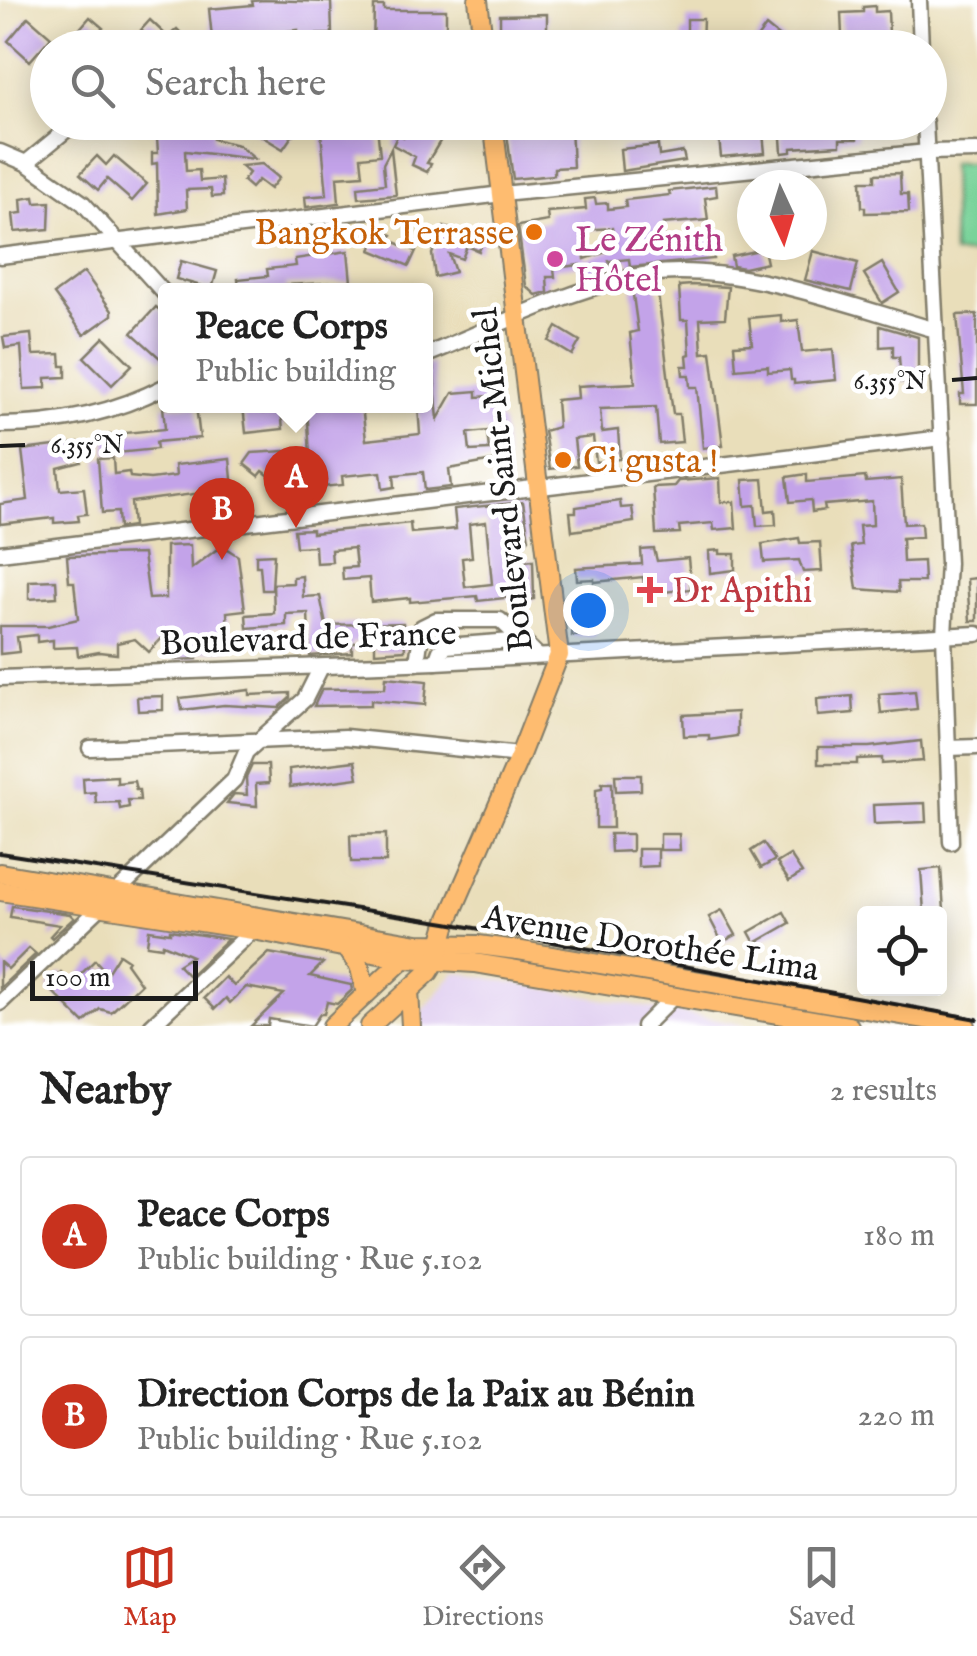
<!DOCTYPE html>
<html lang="en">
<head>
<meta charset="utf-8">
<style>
	body { margin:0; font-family:"IM FELL English",serif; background:#f6f6f6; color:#222 }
	.controls { position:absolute; right:30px; bottom:30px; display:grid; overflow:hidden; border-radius:10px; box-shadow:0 5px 25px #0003 }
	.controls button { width:90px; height:90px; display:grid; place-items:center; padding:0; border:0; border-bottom:2px solid #e0e0e0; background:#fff; color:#222; font:50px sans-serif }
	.compass { position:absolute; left:737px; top:170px; width:90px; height:90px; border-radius:50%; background:#fff; box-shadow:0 5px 25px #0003; rotate:176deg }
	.scale { position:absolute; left:30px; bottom:25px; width:168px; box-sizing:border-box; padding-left:10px; border:5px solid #1c1c1c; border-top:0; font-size:28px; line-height:35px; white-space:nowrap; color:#1c1c1c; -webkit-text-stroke:8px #fff; paint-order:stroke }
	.you { position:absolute; left:588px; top:610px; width:35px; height:35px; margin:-25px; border:8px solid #fff; border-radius:50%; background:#1a73e8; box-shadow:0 0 0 15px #1a73e833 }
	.badge { display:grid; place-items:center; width:65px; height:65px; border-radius:50%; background:#c8321e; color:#fff; font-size:32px; font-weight:700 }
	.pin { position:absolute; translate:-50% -82px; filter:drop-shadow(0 2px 5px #0008) }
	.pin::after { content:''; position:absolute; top:52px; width:35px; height:30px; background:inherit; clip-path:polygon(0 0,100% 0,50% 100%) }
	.popup { position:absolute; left:158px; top:283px; width:275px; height:130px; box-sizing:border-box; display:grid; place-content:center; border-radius:10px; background:#fff; filter:drop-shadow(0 2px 8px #0005); font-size:32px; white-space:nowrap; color:#767676 }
	.popup b { font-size:38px; color:#222 }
	.popup::after { content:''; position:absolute; left:50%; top:100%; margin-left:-20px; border:20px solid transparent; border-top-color:#fff }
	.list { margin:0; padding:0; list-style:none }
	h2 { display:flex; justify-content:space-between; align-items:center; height:130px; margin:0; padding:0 40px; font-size:42px }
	h2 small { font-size:32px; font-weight:400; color:#767676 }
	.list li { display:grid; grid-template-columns:65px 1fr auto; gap:30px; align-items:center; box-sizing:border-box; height:160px; margin:0 20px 20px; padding:0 20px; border:2px solid #e0e0e0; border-radius:10px }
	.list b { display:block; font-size:38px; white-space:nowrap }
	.list p { margin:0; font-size:32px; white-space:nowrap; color:#767676 }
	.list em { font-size:32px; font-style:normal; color:#767676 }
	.icon { flex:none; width:55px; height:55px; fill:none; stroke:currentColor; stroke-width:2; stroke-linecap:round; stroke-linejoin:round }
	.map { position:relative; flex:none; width:977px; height:1026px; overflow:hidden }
	.search { position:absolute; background:#fff; box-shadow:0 5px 25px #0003; left:30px; right:30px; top:30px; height:110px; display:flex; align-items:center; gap:25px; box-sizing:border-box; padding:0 35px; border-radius:55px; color:#767676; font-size:38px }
	.sheet { height:490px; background:#fff }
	nav { display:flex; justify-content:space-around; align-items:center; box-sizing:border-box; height:140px; border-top:2px solid #e0e0e0; background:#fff; font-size:28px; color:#767676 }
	nav a { display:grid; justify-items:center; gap:5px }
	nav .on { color:#c8321e }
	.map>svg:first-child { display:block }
	.built { fill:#e3d3f2 }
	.green { fill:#79d39a; stroke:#4a785b; stroke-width:2.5 }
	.building { fill:#c3a3e9; fill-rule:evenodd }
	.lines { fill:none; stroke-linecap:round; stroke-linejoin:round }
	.minor-casing { stroke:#827d6b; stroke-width:19 }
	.major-casing { stroke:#827d6b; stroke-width:22 }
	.minor { stroke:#fff; stroke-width:14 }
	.major { stroke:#febc70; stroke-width:18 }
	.rail { stroke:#1c1c1c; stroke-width:4 }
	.ticks { fill:none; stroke:#1c1c1c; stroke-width:4 }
	.food-dot { fill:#e8710a; stroke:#fff; stroke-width:4 }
	.hotel-dot { fill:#d1479c; stroke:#fff; stroke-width:4 }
	.health-dot { fill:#e0444e; stroke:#fff; stroke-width:4 }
	.labels { text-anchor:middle; stroke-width:9; stroke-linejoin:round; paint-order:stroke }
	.food-label { font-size:35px; fill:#c56008; stroke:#fff; text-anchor:end }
	.hotel-label { font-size:35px; fill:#b23c85; stroke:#fff; text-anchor:start }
	.street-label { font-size:35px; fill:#1c1c1c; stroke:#fff }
	.health-label { font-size:35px; fill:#be3a42; stroke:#fff; text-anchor:start }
	.ticks-label { font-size:25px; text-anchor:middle; fill:#1c1c1c; stroke:#fff; stroke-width:9; stroke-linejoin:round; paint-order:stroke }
</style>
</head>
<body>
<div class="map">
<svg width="977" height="1026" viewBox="0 0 977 1026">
	<rect width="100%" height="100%" fill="#fff"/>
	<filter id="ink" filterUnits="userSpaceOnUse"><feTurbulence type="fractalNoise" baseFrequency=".01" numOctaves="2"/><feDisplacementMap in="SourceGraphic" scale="20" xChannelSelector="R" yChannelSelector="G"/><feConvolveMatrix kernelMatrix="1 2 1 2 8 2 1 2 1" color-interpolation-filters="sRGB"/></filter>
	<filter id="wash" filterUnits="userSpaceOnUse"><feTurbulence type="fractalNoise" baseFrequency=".0048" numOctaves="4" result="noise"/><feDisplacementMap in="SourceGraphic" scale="40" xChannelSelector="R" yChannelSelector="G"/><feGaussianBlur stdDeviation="2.25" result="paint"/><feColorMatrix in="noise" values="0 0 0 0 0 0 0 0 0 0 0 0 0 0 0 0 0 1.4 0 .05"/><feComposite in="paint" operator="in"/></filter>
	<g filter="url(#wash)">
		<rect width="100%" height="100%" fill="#e9deba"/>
		<path class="built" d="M455,972L656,1009L663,1017L671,1011L748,1026H416L421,1013Z"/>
		<path class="green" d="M951,163H977V254H953Z"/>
		<g id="blocks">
			<g class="building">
				<path d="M264,0L331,2L332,34L298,35V30L269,33L270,48H259L258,35L238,37L239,48H213L209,9L253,5L252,1Z"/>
				<path d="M374,6H384V10H446V41L410,42V48H373Z"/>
				<path d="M875,6V12L888,11L889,34L842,36L841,13L863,12V7Z"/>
				<path d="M547,14V35H542L543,48H506L505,36H500V15Z"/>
				<path d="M28,17L51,37L30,61L8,41Z"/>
				<path d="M90,17L103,28L99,32L117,48H79L70,40Z"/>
				<path d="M687,19H703L702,46H682V32H687Z"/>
				<path d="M150,20L168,37L177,29L189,41L182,48H138L148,37L141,30Z"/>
				<path d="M766,26L793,48H761L754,42Z"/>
				<path d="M631,35V48H581V36Z"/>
				<path d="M156,122H195V126L214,128L213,139L238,145L255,159L185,151L186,171L199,170L200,181L222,179L223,196L212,197L211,189L186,190L187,209L158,214L157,163L152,164V153H158Z"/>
				<path d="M238,122H291L294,133L283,149Z"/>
				<path d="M320,122H330L332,133L377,126L380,155L361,157L363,175L337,177L339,203L306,207L305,197L327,195Z"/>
				<path d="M413,122L442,138L427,163L431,164L427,172L412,165L415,157L393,145L398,134L404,137Z"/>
				<path d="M554,122H568L571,126L573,167L554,168V175L513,179L506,126Z"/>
				<path d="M780,122H856L857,139H840V145L791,148V152L782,153Z"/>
				<path d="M763,133L765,153L721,157L719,138Z"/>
				<path d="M658,145L659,156L683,152L685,161L622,171L620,149Z"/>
				<path d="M391,149L396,195L359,198L358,187L385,184L383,164Z"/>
				<path d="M97,156L106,165L114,156L147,184L132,201L107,179L98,190L80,174Z"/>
				<path d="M262,164L279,178L270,189L258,180L251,188L243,181L249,173L241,166Z"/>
				<path d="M900,173L901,194H908L909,212L865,213V207H862L861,181H875V174Z"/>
				<path d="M716,186L717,196L705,198L708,220L663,224L665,243L711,237L714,259L630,267L629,259L609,261L612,271L592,277H581L580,265L554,268L555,277H547L548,292L536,295L526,286L518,226L548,221L547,212L586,209L585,199L595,198L596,204L608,203V209L626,207L625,200L670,195L669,191ZM612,228L615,249L585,259L582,230Z"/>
				<path d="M34,197L35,203L50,202L49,229L15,232L13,214L22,213L21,199Z"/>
				<path d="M444,227L484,239L479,251L467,246L462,259L449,254L455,272L435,277L432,254Z"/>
				<path d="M380,230L392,235L390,240L416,251L409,266L371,250Z"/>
				<path d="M764,249L767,263L744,268L733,266L731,256Z"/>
				<path d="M348,251L351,282L286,285L287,290H239L238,279L268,276L267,269L296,266L295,259Z"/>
				<path d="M813,251L858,263L851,291L805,280Z"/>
				<path d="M181,261L217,271L212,289L176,279Z"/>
				<path d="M882,263L899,292L882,303L864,274Z"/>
				<path d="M84,272L112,311V315L84,335L54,294Z"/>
				<path d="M692,285L728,287L725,318L700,319L702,353L711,352L723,446L703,448L697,387H690L689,375H683L682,366H688L687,355L690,354L688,320H681L679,286Z"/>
				<path d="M644,286H657L673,414H679L682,442L659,444L656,407L600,409L602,432L618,430L620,459L596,462L593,437L574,439L577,466L550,469L544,431L558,427L556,400L578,398L577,386L635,383L630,333L638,331L632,288Z"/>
				<path d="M156,307L166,315V353L161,359L132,333Z"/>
				<path d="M977,314V404H960V394H964L957,315Z"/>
				<path d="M781,315V322L798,320L802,352L833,349L836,380L794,384V380H791L790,370L768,372V366L736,369L734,345L752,344L749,318Z"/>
				<path d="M880,326L918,337V380L901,382L899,357H893V346L880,347Z"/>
				<path d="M557,327L580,341L572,355L549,341Z"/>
				<path d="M31,334L33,355L60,354L61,366H66V377L46,378V388L24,389L21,346L5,348L3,337Z"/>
				<path d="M104,337L132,365L112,385L84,357Z"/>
				<path d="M433,364L438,419L453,393L477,391V397L490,396L497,403L498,421H502L506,463L494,465L493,461L449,469L451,487L425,490L423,472L394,475L395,487L383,489L381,472L342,476L343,485L312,488L307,406H362L366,440L420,434L418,406H426V365ZM487,431L489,450L470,451L468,433Z"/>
				<path d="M163,406H196L200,438L156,442L157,449L107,454L105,435L165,429Z"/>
				<path d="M243,406H263V413L281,411L283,429L246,433Z"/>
				<path d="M79,443L81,462L58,468L60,490L84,488L87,514L78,515L79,521L54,523V518L0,524V504L28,500L22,450Z"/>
				<path d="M285,451L292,456L295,496L281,497L280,484L263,471L259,476L244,464L252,453Z"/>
				<path d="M113,458L114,474L129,472L130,477L150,479L176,476L175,465L230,459L233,489L131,502L133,526L119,528L118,512L102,513L98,459Z"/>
				<path d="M807,474V482L865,477L866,482L901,479L904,524L921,523L922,537L902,538L903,562L923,561L924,582H898L899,592L857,589L851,546L861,545L859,526L873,525L872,501L824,505L825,510L812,512L811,500L790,502L787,477Z"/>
				<path d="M720,478L721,502H734L736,528L714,530L713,523L679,526L680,533L656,534L653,487L674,486L678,481Z"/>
				<path d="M763,479L766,511L775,510L776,525L757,526L755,505L745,506L743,480Z"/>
				<path d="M620,501L621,508L632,507L634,522L572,531L570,512H576V507Z"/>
				<path d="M523,502L529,539L510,563L533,560L534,599L523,601V596L478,601L477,596L410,602V598L371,602L369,578L343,580L342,568L356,567L354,548L331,550L332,562L316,563L315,546L296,547L294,530L312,529V533L410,523L411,533L456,529L454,509ZM486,522L492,584L465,587L462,558L472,557L469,524Z"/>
				<path d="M799,538L800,543L820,542L822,571L803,572L799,560L764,562L762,544Z"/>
				<path d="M190,545L191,569L216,550L227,549L238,556L245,610L227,612L229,649L197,651V659L175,660L172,636H164L149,652L135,639L117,643V654L99,652L78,656L77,647L53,648V640L37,642V635L17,637L19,652L0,654V626H48L78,619L74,582H69L67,556L143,554L149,599L166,598V546Z"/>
				<path d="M654,549L657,561L688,558L691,589L646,594L643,577L594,582V579L577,580L576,568L642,564L641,550Z"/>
				<path d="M720,550V554H735V570L710,573L709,551Z"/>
				<path d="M274,554L272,590H262L260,566H256V555Z"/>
				<path d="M302,576L303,597L320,596L326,625L403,623L405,650L375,652V642L352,643V653L310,656L308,613L286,614V625L247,628L246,615L274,613L273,584L293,583V577Z"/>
				<path d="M977,578V621H970L967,579Z"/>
				<path d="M56,580L57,597L29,599V581Z"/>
				<path d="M592,597L595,635L572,636L574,598Z"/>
				<path d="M386,677L427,681L425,705L371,700V705L314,706L322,689L385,688Z"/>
				<path d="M250,690V695L290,693V698L279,708L224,705L182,710L180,698Z"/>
				<path d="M915,691L917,709L881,713L879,694Z"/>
				<path d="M163,696V710L138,711L137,697Z"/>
				<path d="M852,696L853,713L818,716L817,699Z"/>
				<path d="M737,712V736L709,740V735L684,736L683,715Z"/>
				<path d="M921,741L923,761L882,764V758L857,759V764H818V747H869Z"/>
				<path d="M355,761L358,778L290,787L289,769Z"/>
				<path d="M252,765H268L269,783L256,784L257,806L227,803L234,794L247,795L246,778Z"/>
				<path d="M615,775H641V790L616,791Z"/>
				<path d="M117,776V783L134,781L136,790H139L140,800H128L129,807L120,809L119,802L96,803L95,792L84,793L83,778Z"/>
				<path d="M602,783H612L613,828H596V789L602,788Z"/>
				<path d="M925,803L926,822L874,824L873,805Z"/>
				<path d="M386,834V862H351L350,835Z"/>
				<path d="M610,834H632V851L611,852Z"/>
				<path d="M660,834H679L680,850H660Z"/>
				<path d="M763,843L775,860L761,868L751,851Z"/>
				<path d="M638,849H658V866L638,867Z"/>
				<path d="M790,855L802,873L789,881L777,863Z"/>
				<path d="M941,868L944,911L924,912L921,870Z"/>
				<path d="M12,906L70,914L74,918L52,938L50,936L60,925L10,917Z"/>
				<path d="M722,910L736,935L722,942L709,917Z"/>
				<path d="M784,912L790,923L755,943L749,932Z"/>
				<path d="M149,930L170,933V930L228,939L189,976L178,965L192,956L163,944L162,947L147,945Z"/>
				<path d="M29,948L36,954L0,988V962L8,969Z"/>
				<path d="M269,953L323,963L310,976L351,985L352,990L337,1004L327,1002L324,1014H320L312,1026L269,1019L268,1026H251L284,994L246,987L230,1003L226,998L215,1009L204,998L225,977L234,986Z"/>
				<path d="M119,954L128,960L126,963L141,984L111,1012L100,1009L84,1023L48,987L61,973L72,983L95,960L107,973Z"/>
			</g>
		</g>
	</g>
	<g filter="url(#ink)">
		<use href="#blocks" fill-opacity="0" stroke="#827d6b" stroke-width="2.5"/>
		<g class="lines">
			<g class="minor-casing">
				<g id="minor">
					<path d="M919,0L921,48"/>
					<path d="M925,122L948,563L944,635L951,842"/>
					<path d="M0,152L26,163L83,203L166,295"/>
					<path d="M26,163L76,122"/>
					<path d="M0,256L502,194L927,152L977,151"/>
					<path d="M426,355C496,327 576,285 650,274C736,262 853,307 936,330"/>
					<path d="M0,425C58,425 114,413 166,386"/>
					<path d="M0,553L942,438"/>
					<path d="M436,662L440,651L447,646L523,640"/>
					<path d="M417,663L422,627L436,620H500L538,656"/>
					<path d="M0,678L436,662L977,634"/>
					<path d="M90,748L345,737L520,755"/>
					<path d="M948,748L977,747"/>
					<path d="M0,1003L234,780L246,752L305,699L321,667"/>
					<path d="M151,1026L253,930"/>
					<path d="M644,1026L674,996"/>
				</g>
			</g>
			<g class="major-casing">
				<g id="major">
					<path d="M478,0L484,48"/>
					<path d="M0,873L418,944L478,945L517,950L966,1026"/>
					<path d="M0,891L253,930L405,959L475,963L849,1026"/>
					<path d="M347,948L360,968L366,994"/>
					<path d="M409,991L411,1026"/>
					<path d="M332,1026L408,955"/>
					<path d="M370,1026L429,972L437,959L447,923L520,755L559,655L493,122"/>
				</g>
			</g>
			<use href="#minor" class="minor"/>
			<use href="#major" class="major"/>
			<path class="rail" d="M0,853L447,923L977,1019"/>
		</g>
	</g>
	<path class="ticks" d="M952,380L977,378M0,446L25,445"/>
	<g class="food-dot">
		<circle cx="534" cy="232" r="10"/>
		<circle cx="563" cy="460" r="10"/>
	</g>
	<circle class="hotel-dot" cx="555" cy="259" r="10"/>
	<path class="health-dot" d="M645 575h10v10h10v10h-10v10h-10v-10h-10v-10h10z"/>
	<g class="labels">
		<g class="food-label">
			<text x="514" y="244">Bangkok Terrasse</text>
			<text x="583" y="472" text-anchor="start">Ci gusta !</text>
		</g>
		<g class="hotel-label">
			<text x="575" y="251">Le Zénith<tspan x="575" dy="40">Hôtel</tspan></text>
		</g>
		<g class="street-label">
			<text transform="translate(502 480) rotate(-96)" y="12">Boulevard Saint-Michel</text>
			<text transform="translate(308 637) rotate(-2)" y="12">Boulevard de France</text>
			<text transform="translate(651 942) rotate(9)" y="12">Avenue Dorothée Lima</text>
		</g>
		<g class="health-label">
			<text x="672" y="602">Dr Apithi</text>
		</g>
	</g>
	<g class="ticks-label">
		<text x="890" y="389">6.355°N</text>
		<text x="87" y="453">6.355°N</text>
	</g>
</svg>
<div class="controls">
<button><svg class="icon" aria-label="locate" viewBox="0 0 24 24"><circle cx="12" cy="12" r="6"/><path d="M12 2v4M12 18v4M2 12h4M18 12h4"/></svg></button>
</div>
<svg class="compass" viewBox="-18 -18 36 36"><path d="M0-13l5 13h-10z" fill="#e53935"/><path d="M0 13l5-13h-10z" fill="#767676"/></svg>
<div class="scale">100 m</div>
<div class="you"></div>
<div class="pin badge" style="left:296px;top:528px">A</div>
<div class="popup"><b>Peace Corps</b>Public building</div>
<div class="pin badge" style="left:222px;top:560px">B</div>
<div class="search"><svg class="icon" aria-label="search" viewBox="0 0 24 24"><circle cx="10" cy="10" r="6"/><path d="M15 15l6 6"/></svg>Search here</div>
</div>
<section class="sheet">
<h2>Nearby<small>2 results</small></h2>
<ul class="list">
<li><span class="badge">A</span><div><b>Peace Corps</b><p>Public building · Rue 5.102</p></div><em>180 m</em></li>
<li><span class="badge">B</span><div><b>Direction Corps de la Paix au Bénin</b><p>Public building · Rue 5.102</p></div><em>220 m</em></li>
</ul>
</section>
<nav>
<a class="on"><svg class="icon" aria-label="map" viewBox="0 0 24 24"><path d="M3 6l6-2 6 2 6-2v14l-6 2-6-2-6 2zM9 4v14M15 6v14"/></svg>Map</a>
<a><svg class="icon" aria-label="directions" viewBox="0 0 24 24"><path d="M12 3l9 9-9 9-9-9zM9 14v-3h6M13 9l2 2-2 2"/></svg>Directions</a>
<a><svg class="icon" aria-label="saved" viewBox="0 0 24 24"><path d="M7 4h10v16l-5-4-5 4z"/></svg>Saved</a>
</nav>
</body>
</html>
